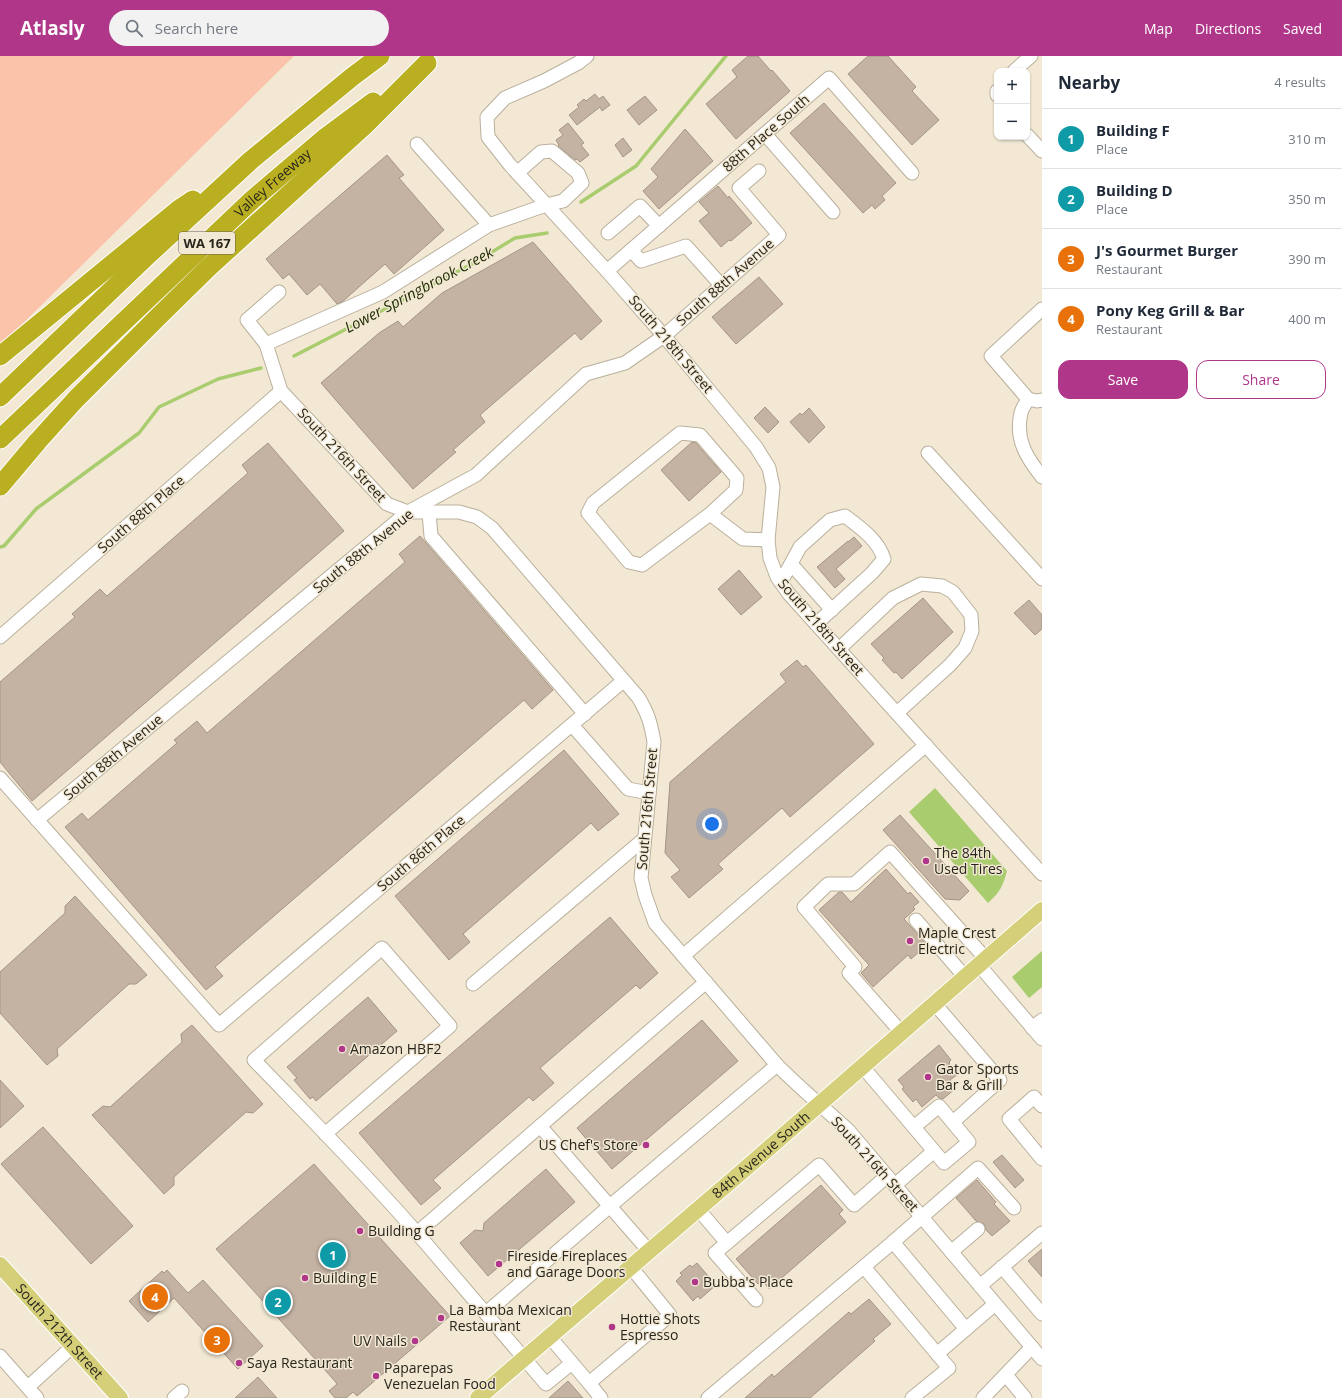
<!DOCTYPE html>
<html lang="en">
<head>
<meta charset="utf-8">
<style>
	body { margin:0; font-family:"Open Sans",sans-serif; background:#f2f2f3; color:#1f2937 }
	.controls { position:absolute; right:12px; top:12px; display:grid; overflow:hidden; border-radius:8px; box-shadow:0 1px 3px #0004 }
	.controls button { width:36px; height:36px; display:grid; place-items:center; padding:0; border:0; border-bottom:1px solid #e0e1e3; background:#fff; color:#1f2937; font:20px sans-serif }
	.you { position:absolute; left:712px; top:768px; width:14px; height:14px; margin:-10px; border:3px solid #fff; border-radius:50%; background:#1a73e8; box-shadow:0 0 0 6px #1a73e833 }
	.badge { display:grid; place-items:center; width:26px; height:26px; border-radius:50%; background:#b03689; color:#fff; font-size:13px; font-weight:700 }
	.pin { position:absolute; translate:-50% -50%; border:2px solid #fff; box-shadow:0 1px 4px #0006 }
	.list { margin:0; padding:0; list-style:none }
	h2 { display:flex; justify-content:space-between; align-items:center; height:52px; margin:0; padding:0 16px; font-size:17px }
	h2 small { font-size:13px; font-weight:400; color:#747a83 }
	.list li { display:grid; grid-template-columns:26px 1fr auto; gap:12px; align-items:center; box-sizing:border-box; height:60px; padding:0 16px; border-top:1px solid #e0e1e3 }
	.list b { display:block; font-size:15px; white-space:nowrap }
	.list p { margin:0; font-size:13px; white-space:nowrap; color:#747a83 }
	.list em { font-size:13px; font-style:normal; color:#747a83 }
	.actions { display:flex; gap:8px; padding:12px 16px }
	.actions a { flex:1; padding:9px 0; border:1px solid #b03689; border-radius:12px; text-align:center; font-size:14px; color:#b03689 }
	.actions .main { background:#b03689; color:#fff }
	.icon { flex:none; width:22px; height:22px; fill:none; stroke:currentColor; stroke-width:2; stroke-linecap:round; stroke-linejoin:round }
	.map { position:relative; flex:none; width:1042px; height:1342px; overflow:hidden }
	header { display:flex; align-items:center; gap:24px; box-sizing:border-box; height:56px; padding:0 20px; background:#b03689; color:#fff }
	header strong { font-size:19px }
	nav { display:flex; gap:22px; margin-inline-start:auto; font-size:14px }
	.search { width:280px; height:36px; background:#f2f2f3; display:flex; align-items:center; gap:10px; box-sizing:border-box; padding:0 14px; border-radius:22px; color:#747a83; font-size:15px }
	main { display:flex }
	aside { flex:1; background:#fff }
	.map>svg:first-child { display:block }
	.green { fill:#fcc3ab }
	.water { fill:#a9cc6e }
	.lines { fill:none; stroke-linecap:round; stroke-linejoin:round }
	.stream { stroke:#a9cc6e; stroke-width:3.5 }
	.building { fill:#c4b3a3; stroke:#a69586 }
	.minor-casing { stroke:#bab09c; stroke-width:15 }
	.major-casing { stroke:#fff; stroke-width:18 }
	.highway-casing { stroke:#fff; stroke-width:21 }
	.minor { stroke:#fff; stroke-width:13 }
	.major { stroke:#d5cf7a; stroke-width:16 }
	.highway { stroke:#b9af21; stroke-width:19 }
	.poi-dot { fill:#b03689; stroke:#f2e8d3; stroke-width:1.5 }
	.labels { text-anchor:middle; stroke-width:3; stroke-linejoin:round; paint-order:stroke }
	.shield { fill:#f2e8d3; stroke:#656054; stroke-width:1 }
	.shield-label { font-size:13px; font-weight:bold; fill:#28251d }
	.street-label { font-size:14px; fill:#28251d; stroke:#f2e8d3 }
	.poi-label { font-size:14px; fill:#28251d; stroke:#f2e8d3; text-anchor:start }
	.water-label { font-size:15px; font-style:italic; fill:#212e06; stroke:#f2e8d3 }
</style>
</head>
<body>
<header>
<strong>Atlasly</strong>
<div class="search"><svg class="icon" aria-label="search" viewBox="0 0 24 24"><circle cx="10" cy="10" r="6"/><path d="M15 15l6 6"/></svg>Search here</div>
<nav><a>Map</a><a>Directions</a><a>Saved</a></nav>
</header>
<main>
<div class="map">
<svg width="1042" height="1342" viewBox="0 0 1042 1342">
	<rect width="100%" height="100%" fill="#f2e8d3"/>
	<path class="green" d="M0,0H294L0,290Z"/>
	<g class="water">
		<path d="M935,732L1007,815C1003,830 1000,836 988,847L909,756Z"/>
		<path d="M1042,895V931L1029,942L1012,921Z"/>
	</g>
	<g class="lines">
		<g class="stream">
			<path d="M581,146L636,110L726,0"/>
			<path d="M294,300L472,208L515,182L547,177"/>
			<path d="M0,491L4,490L36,453L139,377L159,351L218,323L261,312"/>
		</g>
	</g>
	<g class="building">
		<path d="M748,0H758L771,15L772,14L790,35L736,83L706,48L737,21L732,14Z"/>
		<path d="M868,0H888L916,31L912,35L939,64L912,89L848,18Z"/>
		<path d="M595,38L599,43L603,40L610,49L602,55L600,51L577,69L569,59L579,51L577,49L584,43L586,45Z"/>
		<path d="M645,40L657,54L639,69L627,54Z"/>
		<path d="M824,47L896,127L882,140L885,144L875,153L872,149L863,157L790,77Z"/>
		<path d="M568,67L584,87L581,89L589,99L580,106L577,103L575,104L558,90L559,89L556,84L563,79L559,74Z"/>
		<path d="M685,73L713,105L659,153L643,135L658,121L651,113Z"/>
		<path d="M623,82L632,94L623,101L615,89Z"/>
		<path d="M387,99L404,119L399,122L444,174L394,218L385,208L342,246L337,248L320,228L307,239L289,218L283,223L266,203Z"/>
		<path d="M718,130L728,142L729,140L752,167L731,185L729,184L721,191L699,165L709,157L699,146Z"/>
		<path d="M533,186L602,265L581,284L575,277L480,359L485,366L453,394L456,396L413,433L321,327L379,277L398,265L403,271L442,237Z"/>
		<path d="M759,221L783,248L736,288L712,261Z"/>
		<path d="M765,351L779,366L768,377L754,362Z"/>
		<path d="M809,352L825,371L809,387L790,366L800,357L802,359Z"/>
		<path d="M692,386L696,387L721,416L689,445L661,414Z"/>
		<path d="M268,387L344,475L32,745L0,706V626L75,561L72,558L100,533L107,540L248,417L242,409Z"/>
		<path d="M420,480L553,634L532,653L524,644L215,911L223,920L206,934L65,771L82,757L88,764L177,687L174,684L197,665L207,677L405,506L399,498Z"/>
		<path d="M854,481L862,490L836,513L845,523L835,532L817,511L848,485V486Z"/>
		<path d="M739,514L762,541L741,559L718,533Z"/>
		<path d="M923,542L953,576L902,623L896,616L894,617L882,604L884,602L871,588Z"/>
		<path d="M1029,544L1042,559V573L1035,579L1014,557Z"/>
		<path d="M797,604L803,611L806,609L874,688L790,761L782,752L718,808L723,813L689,842L671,821L680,814L665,797L670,726L786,626L780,618Z"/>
		<path d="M564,694L619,758L598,775L591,767L463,878L470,886L449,904L395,840Z"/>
		<path d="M900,759L969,835L960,844L945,843L883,774Z"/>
		<path d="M886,813L908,838L910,836L919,846L913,851L915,853L904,863L927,889L911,903L908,899L873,931L861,917L869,909L819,854L839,836H842L851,846Z"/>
		<path d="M75,840L147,919L136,928H129L57,993L58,1000L47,1009L0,957V916L65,857V850Z"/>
		<path d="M610,861L658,917L640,933L636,929L540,1012L554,1027L533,1045L529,1041L433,1124L441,1132L421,1149L359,1077Z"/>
		<path d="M368,941L397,975L316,1045L313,1041L310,1043L294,1024L297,1022L287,1011Z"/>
		<path d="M702,964L738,1005L612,1113L577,1072Z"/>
		<path d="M192,969L263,1048L253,1057L246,1056L174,1121V1129L164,1138L92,1059L103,1050L110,1051L182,986L181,978Z"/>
		<path d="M939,989L951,1004L949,1006L950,1007L949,1008L958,1018L950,1024L956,1032L943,1043L939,1042L936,1039L922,1051L916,1043L913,1046L902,1033L904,1031L898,1024Z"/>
		<path d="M0,1024L24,1050L0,1072Z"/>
		<path d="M43,1071L133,1170L91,1208L1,1108Z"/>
		<path d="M1002,1099L1024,1124L1015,1132L993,1106Z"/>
		<path d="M314,1108L450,1260L357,1340L353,1336L346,1342H335L329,1335L337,1328L333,1323L216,1193Z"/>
		<path d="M546,1113L575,1146L488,1220L460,1187L475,1174L483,1175L484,1167Z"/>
		<path d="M977,1124L996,1146L994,1148L1010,1165L992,1180L986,1174L984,1168L976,1165L956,1142Z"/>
		<path d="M821,1129L843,1154L839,1158L846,1166L769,1233L762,1224L758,1228L736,1203Z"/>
		<path d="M1042,1193V1221L1028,1205Z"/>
		<path d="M697,1207L716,1229L700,1243L698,1240L693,1245L676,1225L682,1219L680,1217L690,1209L692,1211Z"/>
		<path d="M167,1214L188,1237L203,1224L263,1290L238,1313L174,1242L148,1266L129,1245L162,1215L164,1217Z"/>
		<path d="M869,1243L891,1268L873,1283L875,1285L810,1342H745L772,1318L774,1321L849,1256L851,1258Z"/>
		<path d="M258,1321L277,1342H235Z"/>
		<path d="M568,1325L583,1342H549Z"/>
	</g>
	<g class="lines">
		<g class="minor-casing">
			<g id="minor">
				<path d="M587,0L578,7L544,25L505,42L487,61L488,81L510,109L607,215L664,280L756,391L769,412L773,431L768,484L770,502L777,521L789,538L1042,818"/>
				<path d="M1014,15L1031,0"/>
				<path d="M997,35V39"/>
				<path d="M765,78L833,156"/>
				<path d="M1027,79L1042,95"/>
				<path d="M417,88L489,169"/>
				<path d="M517,117L541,96L552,95L578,117L582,127L563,145L546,149L489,169L383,236L266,288L281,335L387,448L408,456H459L477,461L492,472L638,641C648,657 651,668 654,686L641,822L645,839L655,867L777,1009C800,1032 825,1053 849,1075L1042,1303"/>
				<path d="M608,177L640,150L659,170"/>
				<path d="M631,194L641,205L686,190L721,229"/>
				<path d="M607,215L829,22L912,117"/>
				<path d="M1042,253L991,300L1028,343C1026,347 1022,352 1021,357C1015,383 1026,401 1042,421"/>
				<path d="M266,288L247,264L279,236"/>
				<path d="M1028,343L1037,345L1042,344"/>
				<path d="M928,397L1042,523"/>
				<path d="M429,457L431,480L585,658"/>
				<path d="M710,458L736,434L737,422L700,379L680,377L593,447L588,457L629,506L642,509L710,458L743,483L768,484"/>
				<path d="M791,508L832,554"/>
				<path d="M781,526L800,491L830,464L845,460C861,472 878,484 884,503L872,517L816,568"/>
				<path d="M0,581L281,335"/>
				<path d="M839,593L893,542L921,528L942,530L953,536L971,559L972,575L965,592L950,609L897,657"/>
				<path d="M572,669L628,733L649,737"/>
				<path d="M0,722L219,969L623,625"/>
				<path d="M37,764L408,456L476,419L586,318L625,307L664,280L779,179L739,132L759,115"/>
				<path d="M916,864L965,921"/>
				<path d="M683,900L926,689"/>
				<path d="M979,909L1042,983"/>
				<path d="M473,928L644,783"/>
				<path d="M934,947L1000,1024L953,1066"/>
				<path d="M1032,972L1042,964"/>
				<path d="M901,976L849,917L855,911L804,851L828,828H854L890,796L986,903"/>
				<path d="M862,1010L934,1095L895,1129"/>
				<path d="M1042,1050L1034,1041L1009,1063L1042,1103"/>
				<path d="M540,1070L648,1194"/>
				<path d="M914,1071L939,1050L969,1086L944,1107L934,1095"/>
				<path d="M325,1078L450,970L382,892L254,1004C309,1061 365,1117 417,1177"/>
				<path d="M698,1153L727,1187"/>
				<path d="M951,1196L978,1173"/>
				<path d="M864,1211L949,1312L912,1342"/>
				<path d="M1002,1211L1042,1258"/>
				<path d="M980,1230L1042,1177"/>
				<path d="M756,1244L715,1197L819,1109L854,1149L887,1120"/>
				<path d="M995,1248L966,1273L893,1186L978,1112L1014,1152"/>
				<path d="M486,1257L610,1150L777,1009"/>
				<path d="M549,1280L589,1327"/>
				<path d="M937,1298L966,1273"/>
				<path d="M0,1300L37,1342"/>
				<path d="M572,1307L546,1328L417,1177L706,926"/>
				<path d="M1006,1319L1025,1342"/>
				<path d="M28,1331L73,1290"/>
				<path d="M174,1342L182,1335"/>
				<path d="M601,1342L589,1327L670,1259L630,1210"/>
				<path d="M708,1342L893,1186"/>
				<path d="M983,1342L1032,1291"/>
			</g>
		</g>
		<g class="major-casing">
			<g id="major">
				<path id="s1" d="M0,1209L120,1342"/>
				<path id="s2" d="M478,1342L745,1113L1042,854"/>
			</g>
		</g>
		<g class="highway-casing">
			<g id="highway">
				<path d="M0,300L178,154L193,144"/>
				<path d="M0,341L147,200L250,105L352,21L380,0"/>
				<path id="s3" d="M0,383L252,144L326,81L373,46"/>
				<path d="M0,430L38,385L76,343L157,262L209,211L365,69L427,7"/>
			</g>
		</g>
		<use href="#minor" class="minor"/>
		<use href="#major" class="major"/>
		<use href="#highway" class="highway"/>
	</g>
	<g class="poi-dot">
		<circle cx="926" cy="805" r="4"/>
		<circle cx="910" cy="885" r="4"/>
		<circle cx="342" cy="993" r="4"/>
		<circle cx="928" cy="1021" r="4"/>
		<circle cx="646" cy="1089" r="4"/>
		<circle cx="360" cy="1175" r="4"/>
		<circle cx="499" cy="1208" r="4"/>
		<circle cx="305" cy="1222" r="4"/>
		<circle cx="695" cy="1226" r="4"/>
		<circle cx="441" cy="1262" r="4"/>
		<circle cx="612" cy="1271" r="4"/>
		<circle cx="415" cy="1285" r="4"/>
		<circle cx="239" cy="1307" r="4"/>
		<circle cx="376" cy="1320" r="4"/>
	</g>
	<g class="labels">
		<rect class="shield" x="179" y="176" width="56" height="22" rx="3"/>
		<g class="shield-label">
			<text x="207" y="192">WA 167</text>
		</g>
		<g class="street-label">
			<text transform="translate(766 77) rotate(-41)" y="5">88th Place South</text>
			<text dy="5" stroke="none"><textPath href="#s3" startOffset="374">Valley Freeway</textPath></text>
			<text transform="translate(725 226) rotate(-41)" y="5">South 88th Avenue</text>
			<text transform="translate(671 288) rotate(50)" y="5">South 218th Street</text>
			<text transform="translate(342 399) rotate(47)" y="5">South 216th Street</text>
			<text transform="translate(141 458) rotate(-41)" y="5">South 88th Place</text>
			<text transform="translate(363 495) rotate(-39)" y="5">South 88th Avenue</text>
			<text transform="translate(821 571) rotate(49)" y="5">South 218th Street</text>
			<text transform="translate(113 701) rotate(-40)" y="5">South 88th Avenue</text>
			<text transform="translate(647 753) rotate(-85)" y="5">South 216th Street</text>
			<text transform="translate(421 797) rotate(-40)" y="5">South 86th Place</text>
			<text dy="5" stroke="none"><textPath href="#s2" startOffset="373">84th Avenue South</textPath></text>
			<text transform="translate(875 1108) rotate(48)" y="5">South 216th Street</text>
			<text dy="5" stroke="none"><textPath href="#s1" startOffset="89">South 212th Street</textPath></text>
		</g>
		<g class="poi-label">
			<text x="934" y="802">The 84th<tspan x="934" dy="16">Used Tires</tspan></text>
			<text x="918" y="882">Maple Crest<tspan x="918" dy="16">Electric</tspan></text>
			<text x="350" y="998">Amazon HBF2</text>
			<text x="936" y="1018">Gator Sports<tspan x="936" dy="16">Bar &amp; Grill</tspan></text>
			<text x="638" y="1094" text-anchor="end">US Chef's Store</text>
			<text x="368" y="1180">Building G</text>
			<text x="507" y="1205">Fireside Fireplaces<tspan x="507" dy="16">and Garage Doors</tspan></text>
			<text x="313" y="1227">Building E</text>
			<text x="703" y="1231">Bubba's Place</text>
			<text x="449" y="1259">La Bamba Mexican<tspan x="449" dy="16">Restaurant</tspan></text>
			<text x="620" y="1268">Hottie Shots<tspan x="620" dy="16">Espresso</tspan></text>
			<text x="407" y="1290" text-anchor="end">UV Nails</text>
			<text x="247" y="1312">Saya Restaurant</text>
			<text x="384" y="1317">Paparepas<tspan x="384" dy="16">Venezuelan Food</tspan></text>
		</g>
		<g class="water-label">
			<text transform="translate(419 234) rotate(-28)" y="5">Lower Springbrook Creek</text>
		</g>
	</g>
</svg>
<div class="controls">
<button>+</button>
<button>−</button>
</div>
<div class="you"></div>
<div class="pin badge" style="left:333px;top:1199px;background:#0f9aa8">1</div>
<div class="pin badge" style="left:278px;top:1246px;background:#0f9aa8">2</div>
<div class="pin badge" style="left:217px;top:1284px;background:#e8710a">3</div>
<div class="pin badge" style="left:155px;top:1241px;background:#e8710a">4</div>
</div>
<aside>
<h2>Nearby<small>4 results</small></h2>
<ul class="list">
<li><span class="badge" style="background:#0f9aa8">1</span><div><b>Building F</b><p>Place</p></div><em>310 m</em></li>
<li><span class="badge" style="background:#0f9aa8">2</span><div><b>Building D</b><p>Place</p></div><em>350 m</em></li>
<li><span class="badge" style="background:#e8710a">3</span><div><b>J's Gourmet Burger</b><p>Restaurant</p></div><em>390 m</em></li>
<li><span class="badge" style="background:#e8710a">4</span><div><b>Pony Keg Grill &amp; Bar</b><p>Restaurant</p></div><em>400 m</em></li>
</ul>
<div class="actions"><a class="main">Save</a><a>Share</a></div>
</aside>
</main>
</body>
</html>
